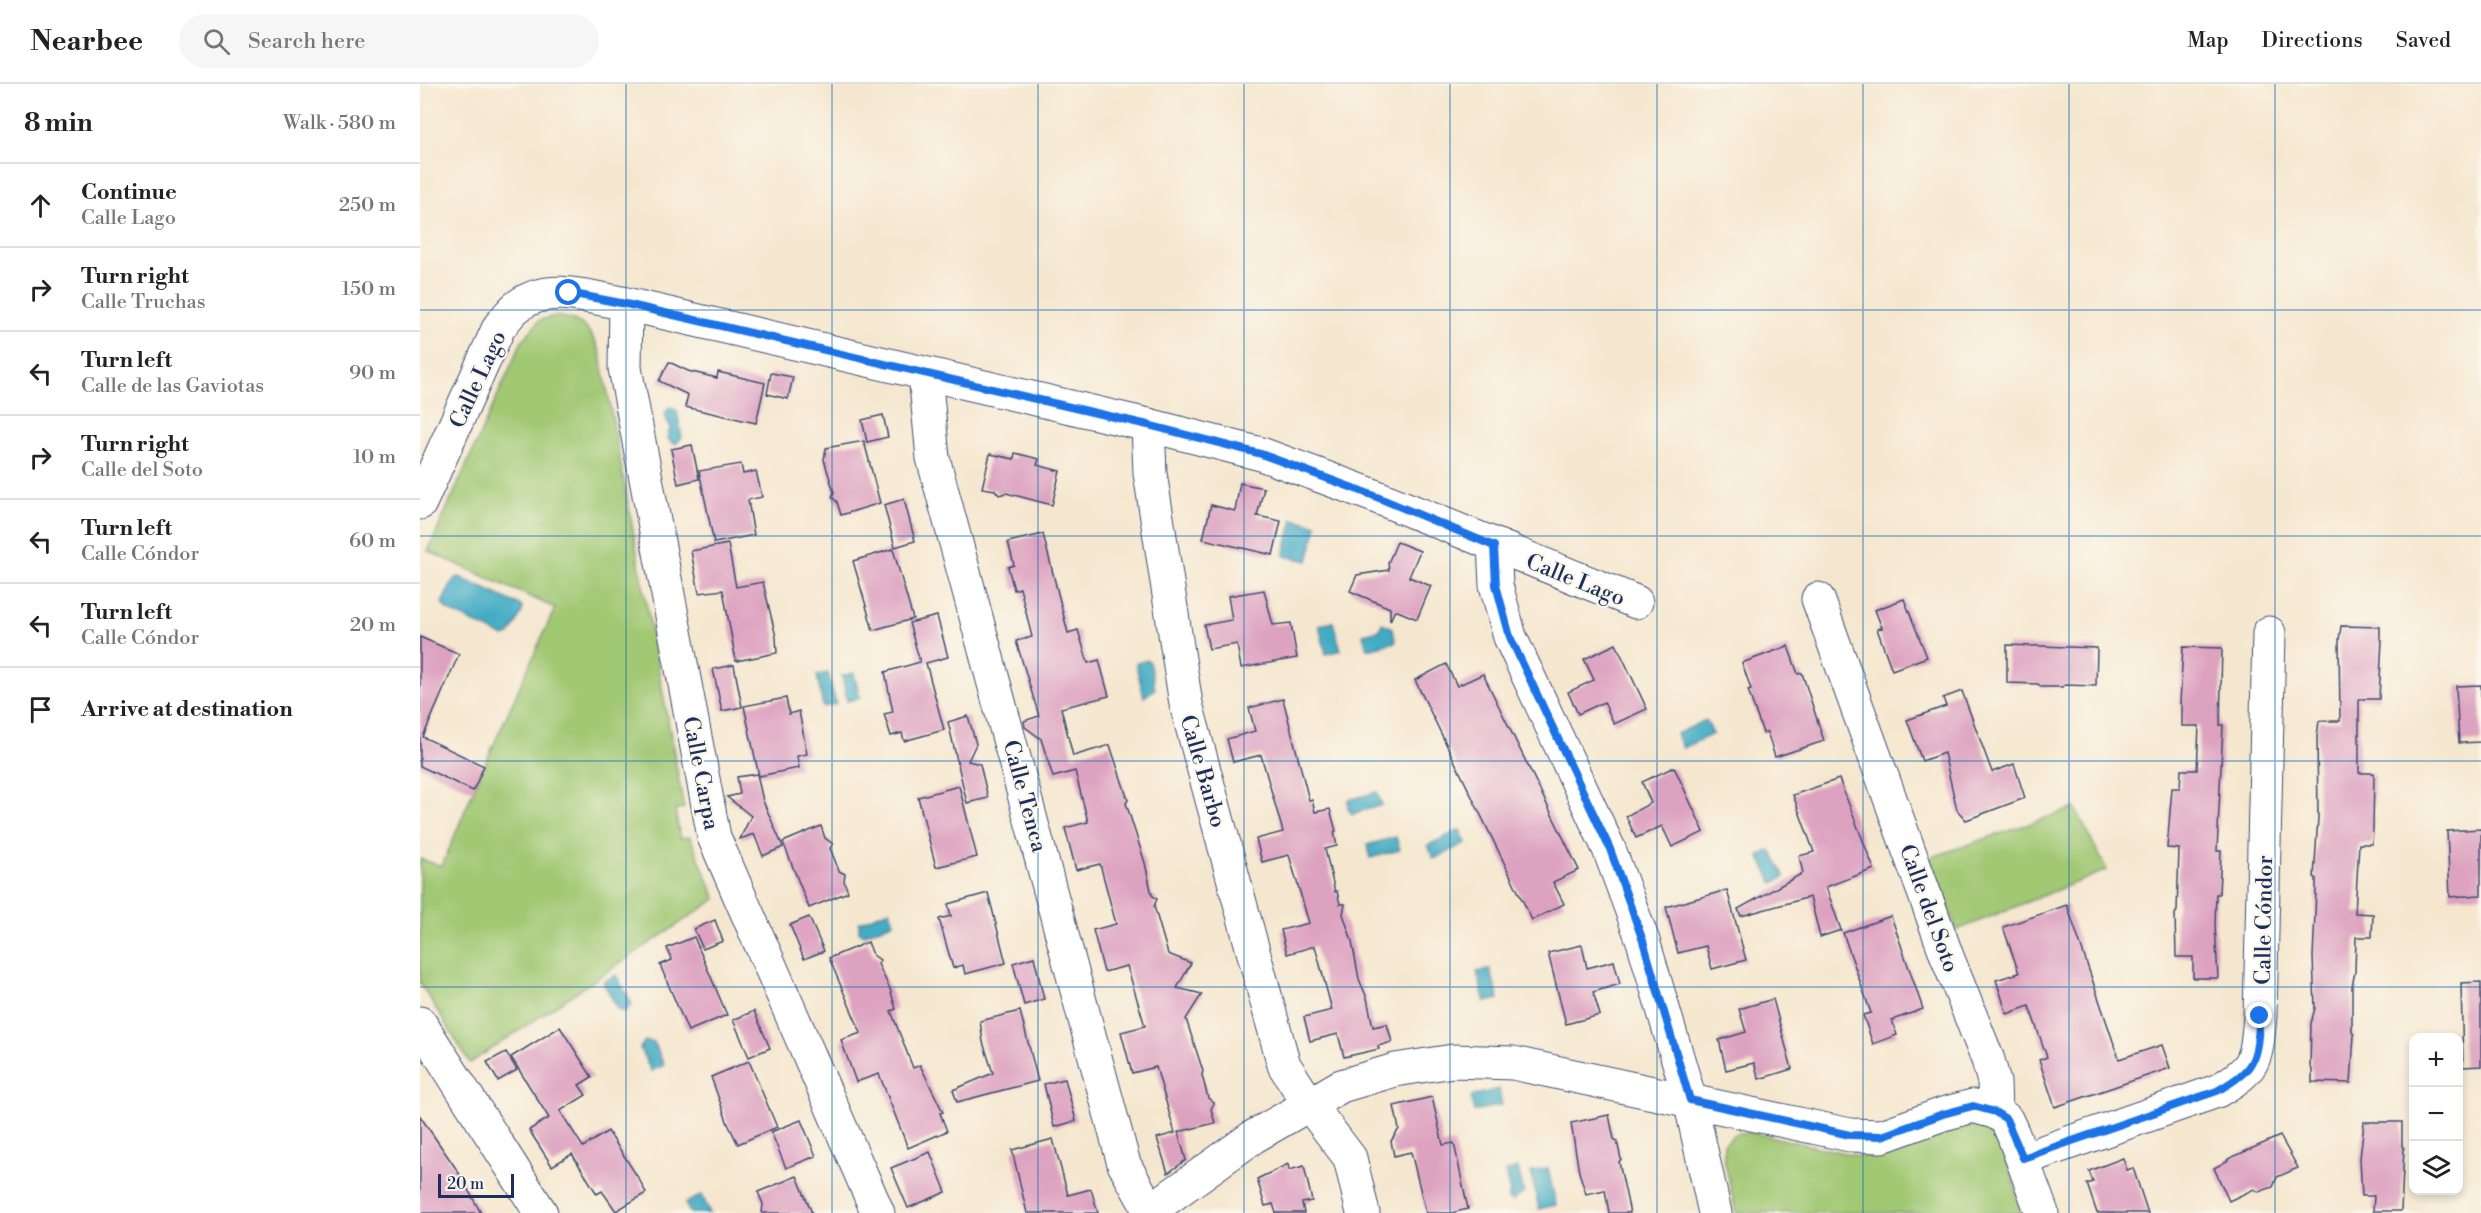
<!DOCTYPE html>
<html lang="en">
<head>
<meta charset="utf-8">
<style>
	body { margin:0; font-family:"Libre Bodoni",serif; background:#f6f6f6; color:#222 }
	.controls { position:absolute; right:18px; bottom:18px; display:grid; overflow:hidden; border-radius:12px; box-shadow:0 3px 9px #0003 }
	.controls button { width:54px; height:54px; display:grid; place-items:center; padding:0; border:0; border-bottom:2px solid #e0e0e0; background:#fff; color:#222; font:30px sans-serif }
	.scale { position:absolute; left:18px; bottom:15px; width:76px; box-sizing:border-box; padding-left:6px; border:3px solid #1b2f5e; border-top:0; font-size:16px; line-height:21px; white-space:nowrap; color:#1b2f5e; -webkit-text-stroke:4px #fbf7ec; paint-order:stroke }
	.stop { position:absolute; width:18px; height:18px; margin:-14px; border:4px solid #1a73e8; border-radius:50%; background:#fff }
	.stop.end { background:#1a73e8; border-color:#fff; box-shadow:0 2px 6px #0008 }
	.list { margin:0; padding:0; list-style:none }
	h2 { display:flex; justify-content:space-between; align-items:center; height:78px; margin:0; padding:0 24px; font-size:26px }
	h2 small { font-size:20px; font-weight:400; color:#767676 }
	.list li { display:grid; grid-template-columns:39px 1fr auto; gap:18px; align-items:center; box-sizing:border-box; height:84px; padding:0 24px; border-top:2px solid #e0e0e0 }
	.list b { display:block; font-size:22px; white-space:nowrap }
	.list p { margin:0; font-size:20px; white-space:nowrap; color:#767676 }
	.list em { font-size:20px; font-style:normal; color:#767676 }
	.icon { flex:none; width:33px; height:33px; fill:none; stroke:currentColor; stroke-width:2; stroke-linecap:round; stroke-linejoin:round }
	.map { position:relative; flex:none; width:2061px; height:1129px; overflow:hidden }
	header { display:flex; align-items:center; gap:36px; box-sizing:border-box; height:84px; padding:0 30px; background:#fff; border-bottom:2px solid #e0e0e0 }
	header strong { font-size:28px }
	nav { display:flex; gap:33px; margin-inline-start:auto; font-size:21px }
	.search { width:420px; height:54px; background:#f6f6f6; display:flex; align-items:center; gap:15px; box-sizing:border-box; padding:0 21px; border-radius:33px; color:#767676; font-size:22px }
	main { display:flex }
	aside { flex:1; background:#fff }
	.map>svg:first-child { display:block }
	.green { fill:#a1c873; stroke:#5e7c68; stroke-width:1.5 }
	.water { fill:#43acc3; stroke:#2f6e90; stroke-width:1.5 }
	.building { fill:#dda2c0 }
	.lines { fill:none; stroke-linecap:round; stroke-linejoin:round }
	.minor-casing { stroke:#3c4b6f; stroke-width:35 }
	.minor { stroke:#fff; stroke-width:33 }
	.route { stroke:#1a73e8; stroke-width:8 }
	.grid { fill:none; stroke:#1f6fb2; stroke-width:1.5; stroke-opacity:0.55 }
	.labels { text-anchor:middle; stroke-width:4.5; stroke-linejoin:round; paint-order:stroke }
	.street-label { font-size:22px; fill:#1b2f5e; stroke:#fbf7ec }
</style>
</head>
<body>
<header>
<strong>Nearbee</strong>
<div class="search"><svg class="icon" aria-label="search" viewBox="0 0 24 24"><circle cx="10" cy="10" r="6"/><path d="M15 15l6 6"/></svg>Search here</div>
<nav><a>Map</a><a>Directions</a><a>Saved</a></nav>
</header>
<main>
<aside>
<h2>8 min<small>Walk · 580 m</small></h2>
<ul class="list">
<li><svg class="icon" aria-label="ahead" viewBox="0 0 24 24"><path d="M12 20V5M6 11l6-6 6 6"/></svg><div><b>Continue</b><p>Calle Lago</p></div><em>250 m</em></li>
<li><svg class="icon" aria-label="right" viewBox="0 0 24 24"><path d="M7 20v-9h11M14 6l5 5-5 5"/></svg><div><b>Turn right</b><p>Calle Truchas</p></div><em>150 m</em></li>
<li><svg class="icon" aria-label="left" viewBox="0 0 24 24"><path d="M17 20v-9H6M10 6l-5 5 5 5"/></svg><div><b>Turn left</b><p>Calle de las Gaviotas</p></div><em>90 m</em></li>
<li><svg class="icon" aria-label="right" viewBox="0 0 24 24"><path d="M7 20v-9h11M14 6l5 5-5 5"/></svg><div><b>Turn right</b><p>Calle del Soto</p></div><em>10 m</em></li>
<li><svg class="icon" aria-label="left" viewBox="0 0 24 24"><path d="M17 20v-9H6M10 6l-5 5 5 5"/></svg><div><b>Turn left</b><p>Calle Cóndor</p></div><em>60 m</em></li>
<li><svg class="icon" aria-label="left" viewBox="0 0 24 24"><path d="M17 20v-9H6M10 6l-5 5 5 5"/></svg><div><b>Turn left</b><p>Calle Cóndor</p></div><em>20 m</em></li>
<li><svg class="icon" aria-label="arrive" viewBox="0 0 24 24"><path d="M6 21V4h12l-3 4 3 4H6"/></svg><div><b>Arrive at destination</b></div></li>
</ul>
</aside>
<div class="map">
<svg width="2061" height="1129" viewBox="0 0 2061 1129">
	<rect width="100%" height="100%" fill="#fbf7ec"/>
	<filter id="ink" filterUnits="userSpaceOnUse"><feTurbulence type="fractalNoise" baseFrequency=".0167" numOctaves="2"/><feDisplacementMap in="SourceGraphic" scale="12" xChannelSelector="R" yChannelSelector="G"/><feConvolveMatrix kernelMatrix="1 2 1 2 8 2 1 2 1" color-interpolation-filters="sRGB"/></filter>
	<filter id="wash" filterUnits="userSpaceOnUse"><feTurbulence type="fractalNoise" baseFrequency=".008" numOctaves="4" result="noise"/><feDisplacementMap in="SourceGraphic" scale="24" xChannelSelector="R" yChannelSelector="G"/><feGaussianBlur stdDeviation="1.35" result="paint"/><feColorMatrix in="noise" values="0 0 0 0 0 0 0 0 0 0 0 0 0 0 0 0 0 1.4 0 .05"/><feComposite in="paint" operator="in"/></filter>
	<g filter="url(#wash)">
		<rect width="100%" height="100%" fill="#f5e7cf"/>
		<g class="green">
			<path d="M135,232C161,235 169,243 180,267L264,724L255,726L260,754L270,753L296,815L50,979L0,899V775L22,782L53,707L135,524L8,467L102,257L120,236Z"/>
			<path d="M1655,724L1687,786L1537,846L1509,774Z"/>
			<path d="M1558,1041C1588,1056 1593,1099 1603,1129H1316L1304,1074V1060L1315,1050L1330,1048L1443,1073L1471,1068L1546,1043Z"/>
		</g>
		<g class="water">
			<path d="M250,323L257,327L262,353L256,360L252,359L247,353L251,343L246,336L245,329Z"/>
			<path d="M873,435L897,441L888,477L864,472Z"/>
			<path d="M39,493L102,522V528L90,551L84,553L27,526L22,519L34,495Z"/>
			<path d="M913,538L921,566L906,570L899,541Z"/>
			<path d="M962,539L972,544L976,558L947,565L943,550L960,546Z"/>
			<path d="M727,576L730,578L735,605L724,613L716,582V579Z"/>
			<path d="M408,589L416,620L403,623L397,591Z"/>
			<path d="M434,589L440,614L427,617L422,592Z"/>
			<path d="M1286,636L1293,650L1263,664L1256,650Z"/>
			<path d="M957,708L962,721L932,730L928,725V716Z"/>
			<path d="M1040,746L1046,759L1014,775L1008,761Z"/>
			<path d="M976,753L980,766L950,774L947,761Z"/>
			<path d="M1351,766L1365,793L1353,799L1339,772Z"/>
			<path d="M470,826L474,838L443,851L439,847V838Z"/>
			<path d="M1070,885L1079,915L1065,918L1057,888Z"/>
			<path d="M196,891L212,920L206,927H199L183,898Z"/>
			<path d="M225,957L234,958L244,981L231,987L220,964Z"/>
			<path d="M1079,1005L1082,1021L1054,1027L1051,1012Z"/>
			<path d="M1098,1084L1104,1109L1092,1117L1088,1114L1090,1109L1085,1088Z"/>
			<path d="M1128,1084L1136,1121L1119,1125L1111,1088Z"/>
			<path d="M282,1111L290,1129H270L265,1119Z"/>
		</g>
		<g id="blocks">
			<g class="building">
				<path d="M249,278L268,287L297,294L298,288L345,299L336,339L265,323L268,311L239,297Z"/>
				<path d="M351,289L373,293L368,315L347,310Z"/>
				<path d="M463,331L468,353L447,358L442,336Z"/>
				<path d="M444,357L460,419L421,431L417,418L412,413L414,408L404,376L406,364Z"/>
				<path d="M272,361L279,395L258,400L251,365Z"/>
				<path d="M595,369L619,375L617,381L640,387L632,421L586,409L579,411L575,406L562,404L570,370L594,375Z"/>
				<path d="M321,380L323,390L336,387L342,413L328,416L334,451L294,459L279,387Z"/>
				<path d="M820,399L844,404L837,432L861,437L853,471L783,455L791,421L815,427Z"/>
				<path d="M484,415L495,457L475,463L464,421Z"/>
				<path d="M623,450L648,549L658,546L668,579L679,576L689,612L641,624L653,672L690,661L708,716L706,719L725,779L732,811L737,815L734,822L748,870L771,879L757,904L782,910L766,935L783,987L782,991L788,1014L794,1019L791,1025L795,1039L758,1048L766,1076L748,1089L737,1054L755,1049L736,983L712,989L701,948L725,942L707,882L684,888L673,846L696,840L680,780L656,786L645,744L668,738L655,687L633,693L621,655L605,643L604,637L619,632L596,557L612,553L600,504L594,506L588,483L594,481L588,458Z"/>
				<path d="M977,458L1000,467L989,493L1011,502L997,535L975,526L970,537V524L930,507L937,491L969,486L968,479Z"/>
				<path d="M308,460L316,503L343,498L356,553L357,569L316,577L303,506L279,509L271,467Z"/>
				<path d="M473,465L493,535L453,546L433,477Z"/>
				<path d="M844,506L853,541L871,539L877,574L821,584L817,560L789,565L784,541L812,536L808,512Z"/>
				<path d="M1484,515L1507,573L1472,586L1457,545L1462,544L1455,526Z"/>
				<path d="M517,532L528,573L506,579L524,646L484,657L482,649L471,652L464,630L473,628L465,588L500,578L489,539Z"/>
				<path d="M1921,542L1960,543V555L1962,556L1959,615H1939V689H1954L1953,745L1952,760H1939L1935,829L1953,830L1952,853H1936L1935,888L1932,902V948L1934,951L1931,999L1892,998V985L1890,983L1891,939L1895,924L1893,873L1896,807V794L1894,793L1898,734L1897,652L1899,637H1920L1919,556Z"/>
				<path d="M0,553L39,570L3,653L64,682L53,707L0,682Z"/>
				<path d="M1196,560L1227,625L1194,640L1184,618L1158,630L1148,608L1174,596L1164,575Z"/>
				<path d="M1587,561L1677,564L1676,602L1645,601L1642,603H1621L1618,600L1587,599Z"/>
				<path d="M1368,562L1378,590L1382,589L1404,657L1355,673L1347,648L1343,649L1328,606L1331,605L1322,579Z"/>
				<path d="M1763,563L1802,564L1800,641H1803L1797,767H1801L1799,810H1796L1795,841L1798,894H1773V873H1756L1755,830L1757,827L1759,765L1747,764L1752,704H1760L1761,686H1777L1779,642H1762V622L1760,619Z"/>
				<path d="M1026,580L1037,602L1063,590L1159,786L1133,798L1144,820L1112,836L995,596Z"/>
				<path d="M314,581L322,623L302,627L293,585Z"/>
				<path d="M2061,601V658L2039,659L2036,602Z"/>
				<path d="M1542,607L1572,688L1594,680L1605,714L1546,736L1537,726L1524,669L1502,677L1487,636L1526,622L1523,614Z"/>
				<path d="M366,614L369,630L379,627L387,670L377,672L379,684L339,692L324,622Z"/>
				<path d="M863,615L889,716H892L895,728L910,725L916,747L914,748L917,762L905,765L915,808L917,807L920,820H925L923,830L932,857L939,895L947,914L953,943L967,940L972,958L958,962L959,965L924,973L918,950L890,957L884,933L912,926L895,862L867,870L861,846L889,839L869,771L842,778L836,755L863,748L841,671L813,678L807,655L835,647L829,624Z"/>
				<path d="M548,632L556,660L548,677L560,680L568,714L547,719L528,638Z"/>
				<path d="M1254,683L1284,748L1252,763L1242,742L1216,754L1206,732L1231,719L1222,698Z"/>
				<path d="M337,690L343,717L363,763L343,772L334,750L320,755L331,732L307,713L320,710L317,693Z"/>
				<path d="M1419,695L1454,785L1406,803L1421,846L1400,853L1390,813L1321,832L1318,825L1383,789L1379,772L1394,768L1373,711Z"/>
				<path d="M539,702L557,773L516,783L498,713Z"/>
				<path d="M401,742L405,754L413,760L410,764L419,787L425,790L424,797L428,808L389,824L363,758Z"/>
				<path d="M2061,745V811L2030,813L2027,747Z"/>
				<path d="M1307,806L1326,876L1292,885L1286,862L1258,869L1246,823Z"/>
				<path d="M568,809L586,879L545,890L543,881L533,884L519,835L531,832L528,820Z"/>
				<path d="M1647,821L1699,975L1742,961L1750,984L1635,1023L1619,976L1627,973L1609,922L1587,930L1576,896L1599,889L1583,843Z"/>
				<path d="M1471,832L1503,925L1472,936L1477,951L1453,960L1443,931L1451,929L1423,849Z"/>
				<path d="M389,833L404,867L384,875L370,841Z"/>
				<path d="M295,836L303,857L283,865L274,845Z"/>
				<path d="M274,853L307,931L268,947L240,881L252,876L247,864Z"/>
				<path d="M448,858L453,871L460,876L458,880L470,905L476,925L471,927L493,984L500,981L523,1028L520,1029L527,1047L488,1064L459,990L436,998L421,956L441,949L409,874Z"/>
				<path d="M1162,861L1167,884L1194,877L1200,900L1173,908L1180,931L1146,940L1128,869Z"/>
				<path d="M614,873L624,915L604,921L593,879Z"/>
				<path d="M2061,898V982L2043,983L2041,899Z"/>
				<path d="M1353,915L1372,985L1339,995L1334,979L1306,986L1299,956L1326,948L1319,925Z"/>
				<path d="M334,927L350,964L329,973L313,936Z"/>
				<path d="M600,927L618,997L537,1018L533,1006L573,989L563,958L560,937Z"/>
				<path d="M140,943L172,993L159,1001L166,1011L140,1027L163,1063L188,1047L219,1095L226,1109L196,1127L182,1107L177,1110L152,1070L132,1082L109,1046L129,1034L91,973Z"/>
				<path d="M86,968L97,986L78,997L67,978Z"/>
				<path d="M329,977L357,1043L318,1060L308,1040L291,993Z"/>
				<path d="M645,995L656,1037L634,1043L624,1000Z"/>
				<path d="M1012,1013L1023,1061L1034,1059L1048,1125L1031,1129H1006L991,1068L974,1072L971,1057L979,1045L974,1022Z"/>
				<path d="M1189,1031L1194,1055L1197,1057L1201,1075L1199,1078L1210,1129H1189L1185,1106L1166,1110L1159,1088L1151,1039Z"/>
				<path d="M0,1032L37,1086L61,1129H0Z"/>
				<path d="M381,1036L396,1072L366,1084L351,1048Z"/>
				<path d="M1944,1038H1982V1062L1984,1064L1981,1127H1953L1954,1112H1942L1940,1075Z"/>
				<path d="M1860,1052L1878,1084L1857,1093L1853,1103L1839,1108L1834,1105L1809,1117L1794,1084L1807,1077L1808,1075Z"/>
				<path d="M633,1055L648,1111L671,1105L678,1129H607L592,1066Z"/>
				<path d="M510,1068L526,1108L488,1124L471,1084Z"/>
				<path d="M1703,1074L1707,1086L1713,1084L1728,1129H1677L1667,1100L1673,1098L1669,1087Z"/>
				<path d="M868,1080L869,1086L884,1082L892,1117L882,1119L884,1129H856L853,1120L845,1122L837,1095Z"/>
				<path d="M377,1092L392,1129H342L343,1120L338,1108Z"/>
			</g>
		</g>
	</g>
	<g filter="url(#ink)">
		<use href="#blocks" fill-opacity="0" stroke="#3c4b6f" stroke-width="1.5"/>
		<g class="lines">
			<g class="minor-casing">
				<g id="minor">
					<path d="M206,220L205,284L294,753L458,1129"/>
					<path d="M505,290L513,374L704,1080L730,1127"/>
					<path d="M728,341L730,389L766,620L864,981L889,1020L930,1074L943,1129"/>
					<path d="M0,419L79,243C85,236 91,227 98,222C128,198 172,214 206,220L728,341L841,370L952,411L1216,518"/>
					<path d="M1074,462L1076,501L1090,553L1189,765L1223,857L1270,1016L1295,1129"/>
					<path d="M1398,515L1528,875L1568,976L1574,998L1575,1028L1586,1035L1593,1050L1622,1129"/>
					<path d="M0,939L121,1129"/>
					<path d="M1603,1075L1797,1007C1837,984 1836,976 1840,932L1849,549"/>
					<path d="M727,1129L833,1053L921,1002L975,986L1033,977L1093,979L1430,1051L1462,1052L1523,1030L1553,1022L1575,1028"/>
				</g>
			</g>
			<use href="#minor" class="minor"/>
		</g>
	</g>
	<g class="lines" filter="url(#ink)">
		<path class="route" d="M149,209L206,220L728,341L841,370L952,411L1074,462L1076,501L1090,553L1190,765L1223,857L1270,1016L1430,1051L1462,1052L1523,1030L1553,1022L1575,1028L1586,1035L1603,1074L1797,1007C1837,984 1836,976 1840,932"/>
	</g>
	<path class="grid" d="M206,0V1129M412,0V1129M618,0V1129M824,0V1129M1030,0V1129M1237,0V1129M1443,0V1129M1649,0V1129M1855,0V1129M0,226H2061M0,452H2061M0,677H2061M0,903H2061"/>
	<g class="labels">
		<g class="street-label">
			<text transform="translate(57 295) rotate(-65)" y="8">Calle Lago</text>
			<text transform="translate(1156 495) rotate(22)" y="8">Calle Lago</text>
			<text transform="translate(784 687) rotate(74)" y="8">Calle Barbo</text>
			<text transform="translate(282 689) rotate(79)" y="8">Calle Carpa</text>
			<text transform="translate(606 712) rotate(75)" y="8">Calle Tenca</text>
			<text transform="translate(1510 824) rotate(70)" y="8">Calle del Soto</text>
			<text transform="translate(1843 836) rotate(-89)" y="8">Calle Cóndor</text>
		</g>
	</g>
</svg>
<div class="controls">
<button>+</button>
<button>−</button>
<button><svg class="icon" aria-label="layers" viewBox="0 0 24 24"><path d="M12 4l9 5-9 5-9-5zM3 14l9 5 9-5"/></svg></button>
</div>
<div class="scale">20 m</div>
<div class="stop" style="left:149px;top:209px"></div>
<div class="stop end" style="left:1840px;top:932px"></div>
</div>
</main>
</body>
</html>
